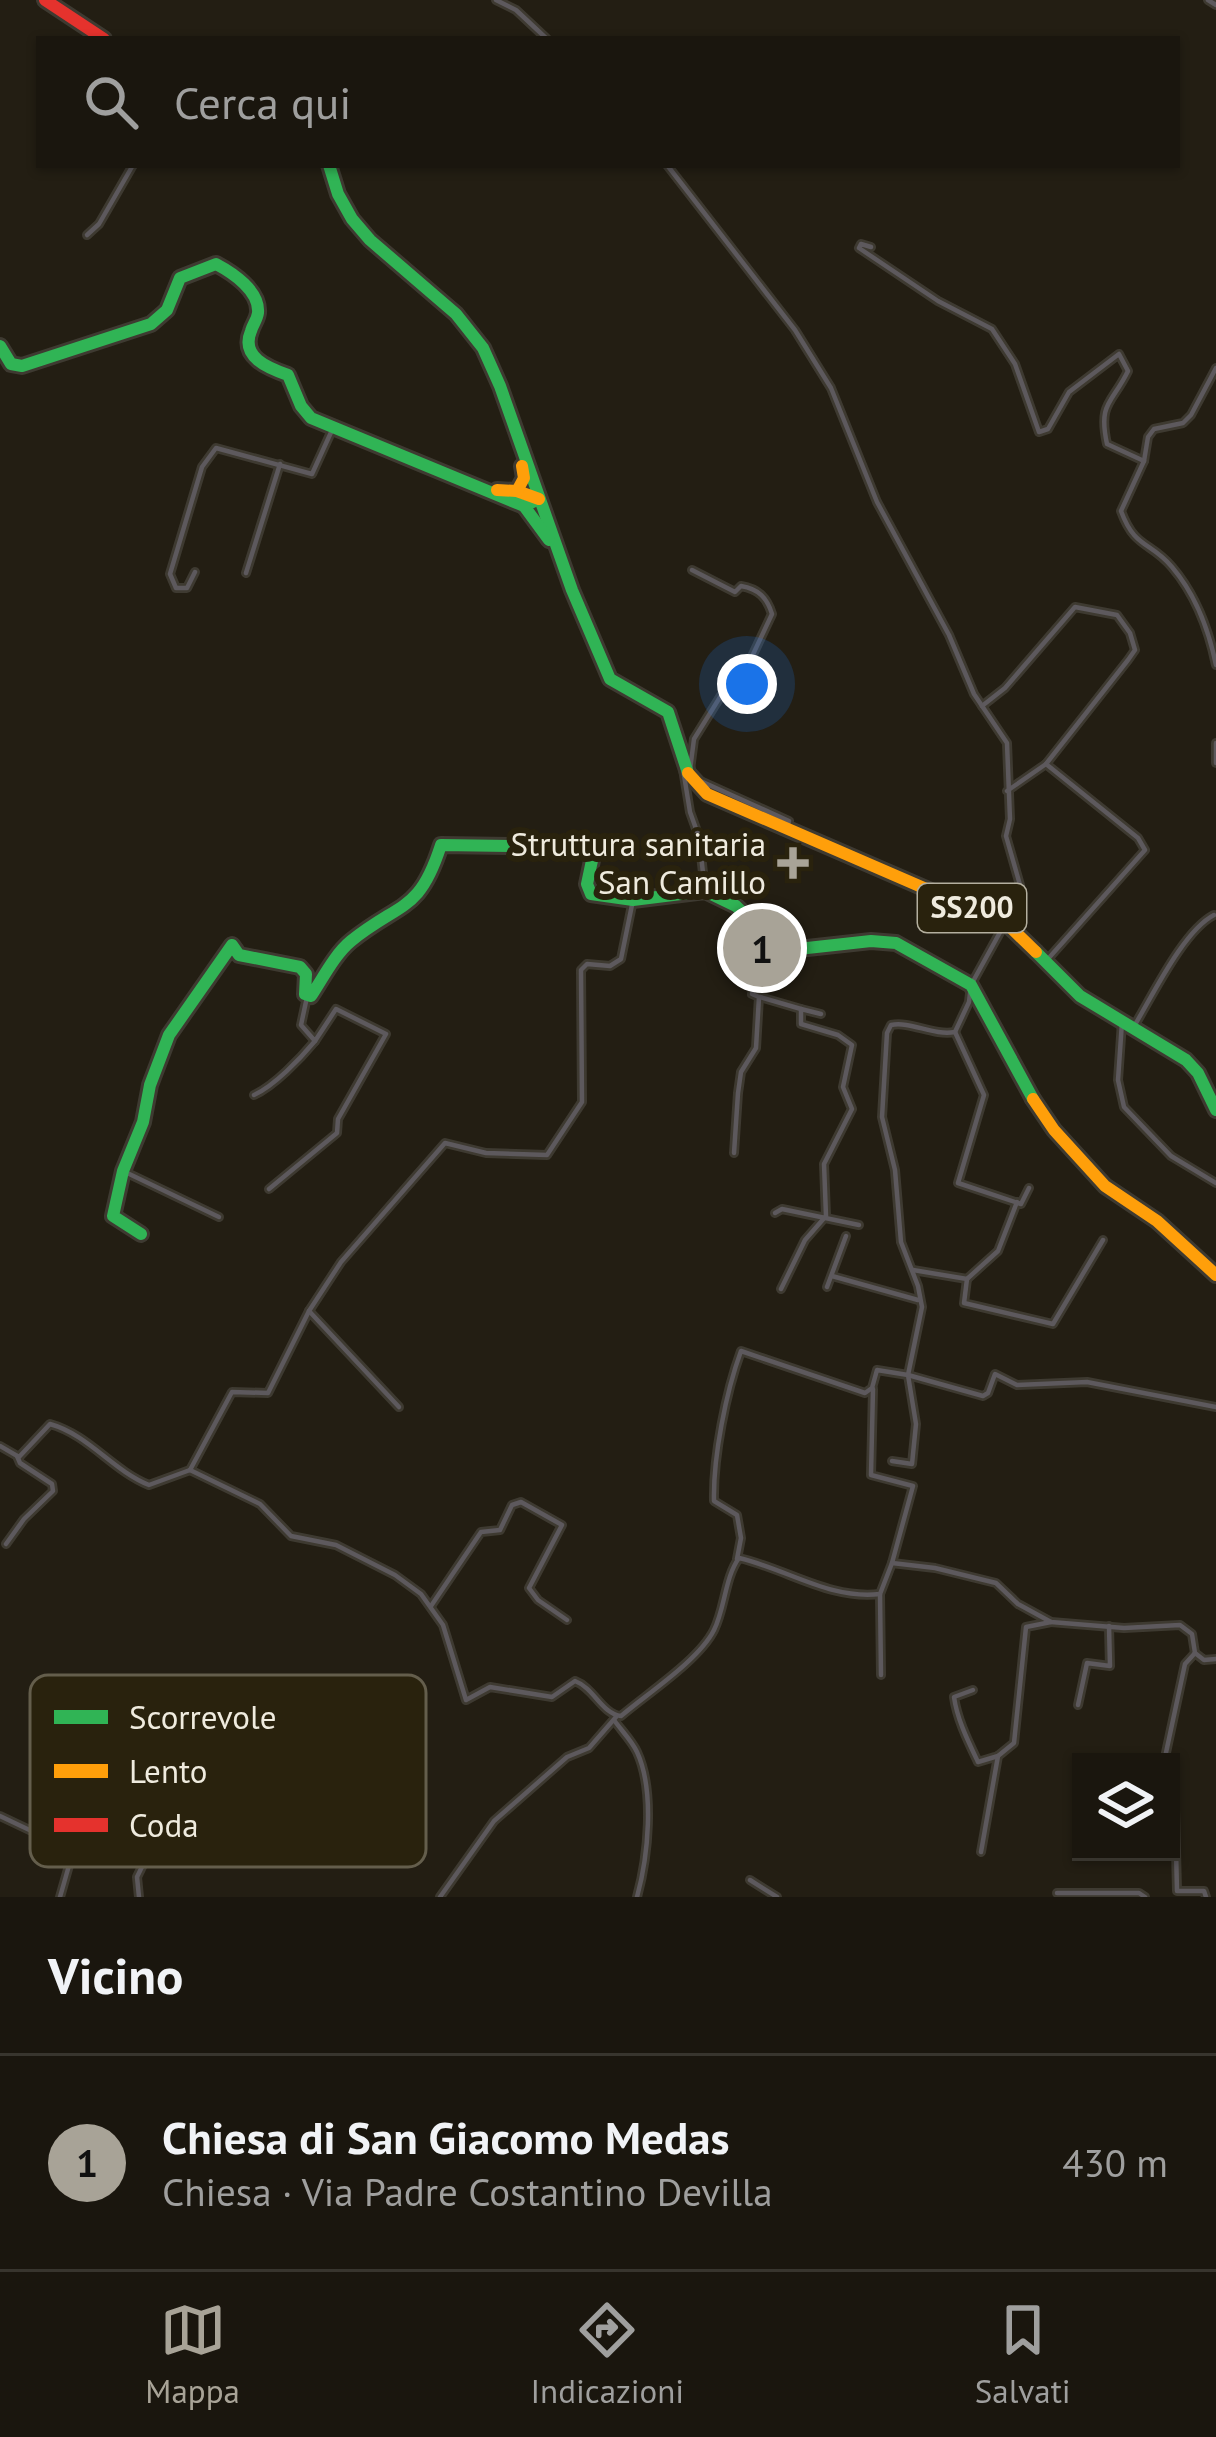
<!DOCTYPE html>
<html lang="it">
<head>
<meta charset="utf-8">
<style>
	body { margin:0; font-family:"PT Sans",sans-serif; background:#231f17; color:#f1f3f6 }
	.controls { position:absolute; right:36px; bottom:36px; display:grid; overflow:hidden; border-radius:0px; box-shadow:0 3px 9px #0004 }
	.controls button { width:108px; height:108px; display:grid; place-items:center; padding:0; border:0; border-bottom:3px solid #38352e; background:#1a160e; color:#f1f3f6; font:60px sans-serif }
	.you { position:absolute; left:747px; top:684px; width:42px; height:42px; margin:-30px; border:9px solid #fff; border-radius:50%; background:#1a73e8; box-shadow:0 0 0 18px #1a73e833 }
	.badge { display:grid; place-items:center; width:78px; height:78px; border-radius:50%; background:#a8a397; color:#111; font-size:39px; font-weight:700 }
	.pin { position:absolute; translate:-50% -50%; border:6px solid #fff; box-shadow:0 3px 12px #0006 }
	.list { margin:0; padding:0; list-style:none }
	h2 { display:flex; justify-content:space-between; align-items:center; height:156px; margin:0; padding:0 48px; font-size:51px }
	h2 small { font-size:39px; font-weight:400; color:#9f9f9e }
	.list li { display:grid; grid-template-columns:78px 1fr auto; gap:36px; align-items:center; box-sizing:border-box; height:216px; padding:0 48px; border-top:3px solid #38352e }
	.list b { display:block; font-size:45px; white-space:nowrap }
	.list p { margin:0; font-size:39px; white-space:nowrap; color:#9f9f9e }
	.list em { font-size:39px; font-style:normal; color:#9f9f9e }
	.icon { flex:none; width:66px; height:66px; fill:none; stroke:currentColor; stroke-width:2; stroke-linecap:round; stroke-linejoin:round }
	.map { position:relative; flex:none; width:1216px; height:1897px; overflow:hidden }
	.search { position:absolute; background:#1a160e; box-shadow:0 3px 9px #0004; left:36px; right:36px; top:36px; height:132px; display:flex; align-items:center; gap:30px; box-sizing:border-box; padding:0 42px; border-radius:0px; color:#9f9f9e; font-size:45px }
	.sheet { height:372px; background:#1a160e }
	nav { display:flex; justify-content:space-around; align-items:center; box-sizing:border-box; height:168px; border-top:3px solid #38352e; background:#1a160e; font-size:33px; color:#9f9f9e }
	nav a { display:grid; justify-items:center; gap:6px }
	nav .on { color:#a8a397 }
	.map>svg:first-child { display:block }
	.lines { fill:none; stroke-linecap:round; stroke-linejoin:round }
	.street-casing { stroke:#3e3a31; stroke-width:10 }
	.fast-casing { stroke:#3e3a31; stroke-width:18 }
	.slow-casing { stroke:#3e3a31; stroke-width:18 }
	.jam-casing { stroke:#3e3a31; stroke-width:18 }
	.street { stroke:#5d595d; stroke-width:4.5 }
	.fast { stroke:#30b455; stroke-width:12 }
	.slow { stroke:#ff9f0a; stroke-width:12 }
	.jam { stroke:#e5322d; stroke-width:12 }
	.poi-dot { fill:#a8a397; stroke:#29220d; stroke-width:4.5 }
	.labels { text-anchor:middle; stroke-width:12; stroke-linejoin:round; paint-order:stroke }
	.shield { fill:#29220d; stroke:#b4af9f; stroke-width:3 }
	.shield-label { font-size:30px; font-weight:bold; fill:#efebde }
	.poi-label { font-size:33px; fill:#efebde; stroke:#29220d; text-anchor:end }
	.key { fill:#29220d; stroke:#645e4c; stroke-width:3 }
	.key-label { font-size:33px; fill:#efebde }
</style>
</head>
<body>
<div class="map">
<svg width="1216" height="1897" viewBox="0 0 1216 1897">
	<rect width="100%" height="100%" fill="#231e13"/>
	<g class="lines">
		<g class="street-casing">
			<g id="street">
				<path d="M496,0L516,10L547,39"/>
				<path d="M1208,0L1216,5"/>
				<path d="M667,165L795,330L831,388L877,502L949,635L974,694L1007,743L1010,819L1006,836L1020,885V896L971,985L969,1002L955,1032"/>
				<path d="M87,235L99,224L133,165"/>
				<path d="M871,247L861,244L859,248L938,301L992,329L1015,364L1039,432L1048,429L1069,392L1119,354L1128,371C1112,404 1098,402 1107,444L1144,461"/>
				<path d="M1216,368L1191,415L1183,423L1154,429L1148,437L1144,461L1121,511C1135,549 1150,541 1172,567C1195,594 1209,631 1216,665"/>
				<path d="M195,572L187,588H176L170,574L202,467L216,448L312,474L333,428"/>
				<path d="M246,573L280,464"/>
				<path d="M982,706L1005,688L1075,607L1117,615L1130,633L1135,650L1128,660L1046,764L1007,791"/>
				<path d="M1216,743V763"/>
				<path d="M1046,764L1138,838L1145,850L1047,960"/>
				<path d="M683,769L690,812L699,837L705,891"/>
				<path d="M690,770L694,739L735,673L748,665L772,614C767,598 759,589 741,586L735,592L692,570"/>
				<path d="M696,779L789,821L787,828"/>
				<path d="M760,997L801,1009"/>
				<path d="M1122,1022L1118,1080L1124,1107L1171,1156L1216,1183"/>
				<path d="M1133,1028C1152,997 1183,931 1214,915"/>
				<path d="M955,1032L984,1095L958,1183L1021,1204L1029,1188"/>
				<path d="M254,1095C274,1086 300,1059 315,1041"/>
				<path d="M734,1153L738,1093L741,1072L756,1048L759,997L752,994L763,959L775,944"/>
				<path d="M123,1171L219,1217"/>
				<path d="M269,1189L337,1133L338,1119L386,1034L336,1009L315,1041L301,1025L307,997"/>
				<path d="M775,1213L782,1209L859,1225"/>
				<path d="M913,1270L967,1279L998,1251L1017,1202"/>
				<path d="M832,1276L918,1300"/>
				<path d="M967,1279L964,1303L1053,1324L1103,1240"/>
				<path d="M827,1287L846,1236"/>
				<path d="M781,1289L805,1240L826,1216L824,1164L852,1109L843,1087L852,1045L838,1035L801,1024V1009L821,1014"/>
				<path d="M309,1311L399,1407"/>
				<path d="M873,1389L871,1475L913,1486L892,1563"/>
				<path d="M0,1446L19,1457L50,1424C89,1435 112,1470 149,1485L190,1470"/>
				<path d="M892,1461L912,1464L916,1424L908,1375L983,1396L988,1393L995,1374L1017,1385L1087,1382L1216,1407"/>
				<path d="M190,1470L260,1504L291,1536L336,1545L395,1575L421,1594L443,1625L466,1700L490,1687L552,1697L575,1681C594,1688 602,1714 621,1716C648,1693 699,1660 714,1630C725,1608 725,1577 739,1558C787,1569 830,1600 880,1594L892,1563L935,1568L996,1583L1018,1604L1051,1622L1124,1628L1180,1625L1192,1634L1195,1653"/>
				<path d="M190,1470L232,1392L268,1393L309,1311L341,1262L445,1143L486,1153L547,1155L582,1102L581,970L587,964L610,966L621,959L633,900"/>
				<path d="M6,1544L24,1519L53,1491L52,1484L20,1463L17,1456"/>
				<path d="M737,1559L741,1538L737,1515L714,1501C713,1457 726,1392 741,1351L865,1393L872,1388L877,1370L908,1375L922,1307L918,1286L901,1242L895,1170L882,1117L887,1033L891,1025C911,1021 933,1036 955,1032"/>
				<path d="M880,1594L881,1675"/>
				<path d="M431,1606L481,1532L500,1530L512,1505L521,1502L562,1525L529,1588L538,1600L567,1620"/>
				<path d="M1195,1653L1204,1660L1216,1659"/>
				<path d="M973,1690L954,1697C957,1719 968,1741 978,1762L998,1756"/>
				<path d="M1078,1705L1087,1663L1110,1666L1109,1626"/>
				<path d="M614,1720C621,1730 632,1741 637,1752C655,1791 648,1857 637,1897"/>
				<path d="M1164,1762L1185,1664L1195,1653"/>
				<path d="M1171,1808L1175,1809L1177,1891H1204L1206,1897"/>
				<path d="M0,1816L59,1844"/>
				<path d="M981,1852L998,1756L1014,1743L1026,1627L1051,1622"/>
				<path d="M750,1880L777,1897"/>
				<path d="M1057,1893H1139L1145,1897"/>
				<path d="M60,1897L72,1855L58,1840L77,1793L87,1789L98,1765L124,1783L174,1801L137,1877L139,1897"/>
				<path d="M440,1897L494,1821L567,1757L589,1748L616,1717"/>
			</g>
		</g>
		<g class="fast-casing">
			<g id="fast">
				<path d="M329,165L338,194L352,219L370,240L456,314L483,348L500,386L572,590L610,679L668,712L688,773"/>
				<path d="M0,346L11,364L22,366L151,324L167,310L180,278L216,264C233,273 260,291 258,313C257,320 253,324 251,331C240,357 268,368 288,375L301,406L311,418L524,506L539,499"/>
				<path d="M524,506L549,540"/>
				<path d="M1036,952L1080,996L1186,1060L1198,1073L1216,1110"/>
				<path d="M141,1234L113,1216L123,1171L143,1122L150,1085L169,1035L232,945L239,955L300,967L306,974L305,994L311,996C323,978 335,954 351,941C401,901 419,913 441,845L590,847L594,851L587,884L591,894L633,900L705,891L736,906L775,944L789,950L871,941L896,943L971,985L1033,1099"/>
			</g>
		</g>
		<g class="slow-casing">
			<g id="slow">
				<path d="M497,490L517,491L539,499"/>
				<path d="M517,491L524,478L522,466"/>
				<path d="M688,773L707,794L1007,924L1036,952"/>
				<path d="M1033,1099L1054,1130L1105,1186L1157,1221L1216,1275"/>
			</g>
		</g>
		<g class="jam-casing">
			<path id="jam" d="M45,0L104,39"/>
		</g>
		<use href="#street" class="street"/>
		<use href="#fast" class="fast"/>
		<use href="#slow" class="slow"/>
		<use href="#jam" class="jam"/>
	</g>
	<path class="poi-dot" d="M787 845h12v12h12v12h-12v12h-12v-12h-12v-12h12z"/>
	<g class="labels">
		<rect class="shield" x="918" y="884" width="108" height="48" rx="9"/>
		<g class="shield-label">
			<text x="972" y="918">SS200</text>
		</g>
		<g class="poi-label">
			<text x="766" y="856">Struttura sanitaria<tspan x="766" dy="38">San Camillo</tspan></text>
		</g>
	</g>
	<rect x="30" y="1675" width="396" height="192" rx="18" class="key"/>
	<rect x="54" y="1710" width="54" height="14" fill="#30b455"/>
	<rect x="54" y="1764" width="54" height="14" fill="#ff9f0a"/>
	<rect x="54" y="1818" width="54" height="14" fill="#e5322d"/>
	<g class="key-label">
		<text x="129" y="1729">Scorrevole</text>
		<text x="129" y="1783">Lento</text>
		<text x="129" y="1837">Coda</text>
	</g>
</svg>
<div class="controls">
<button><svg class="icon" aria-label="layers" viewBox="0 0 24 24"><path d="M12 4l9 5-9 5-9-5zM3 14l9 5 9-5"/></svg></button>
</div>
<div class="you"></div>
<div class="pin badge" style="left:762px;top:948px">1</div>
<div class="search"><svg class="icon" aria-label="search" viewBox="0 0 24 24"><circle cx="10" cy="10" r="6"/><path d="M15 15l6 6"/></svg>Cerca qui</div>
</div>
<section class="sheet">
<h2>Vicino<small></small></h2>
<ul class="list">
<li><span class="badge">1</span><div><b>Chiesa di San Giacomo Medas</b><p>Chiesa · Via Padre Costantino Devilla</p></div><em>430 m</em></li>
</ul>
</section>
<nav>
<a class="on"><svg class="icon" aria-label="map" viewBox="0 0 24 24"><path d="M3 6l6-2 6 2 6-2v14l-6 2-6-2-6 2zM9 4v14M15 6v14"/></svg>Mappa</a>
<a><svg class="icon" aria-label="directions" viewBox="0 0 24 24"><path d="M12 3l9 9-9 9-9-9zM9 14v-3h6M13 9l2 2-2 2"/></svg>Indicazioni</a>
<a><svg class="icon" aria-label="saved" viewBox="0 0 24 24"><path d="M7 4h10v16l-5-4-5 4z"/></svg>Salvati</a>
</nav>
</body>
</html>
